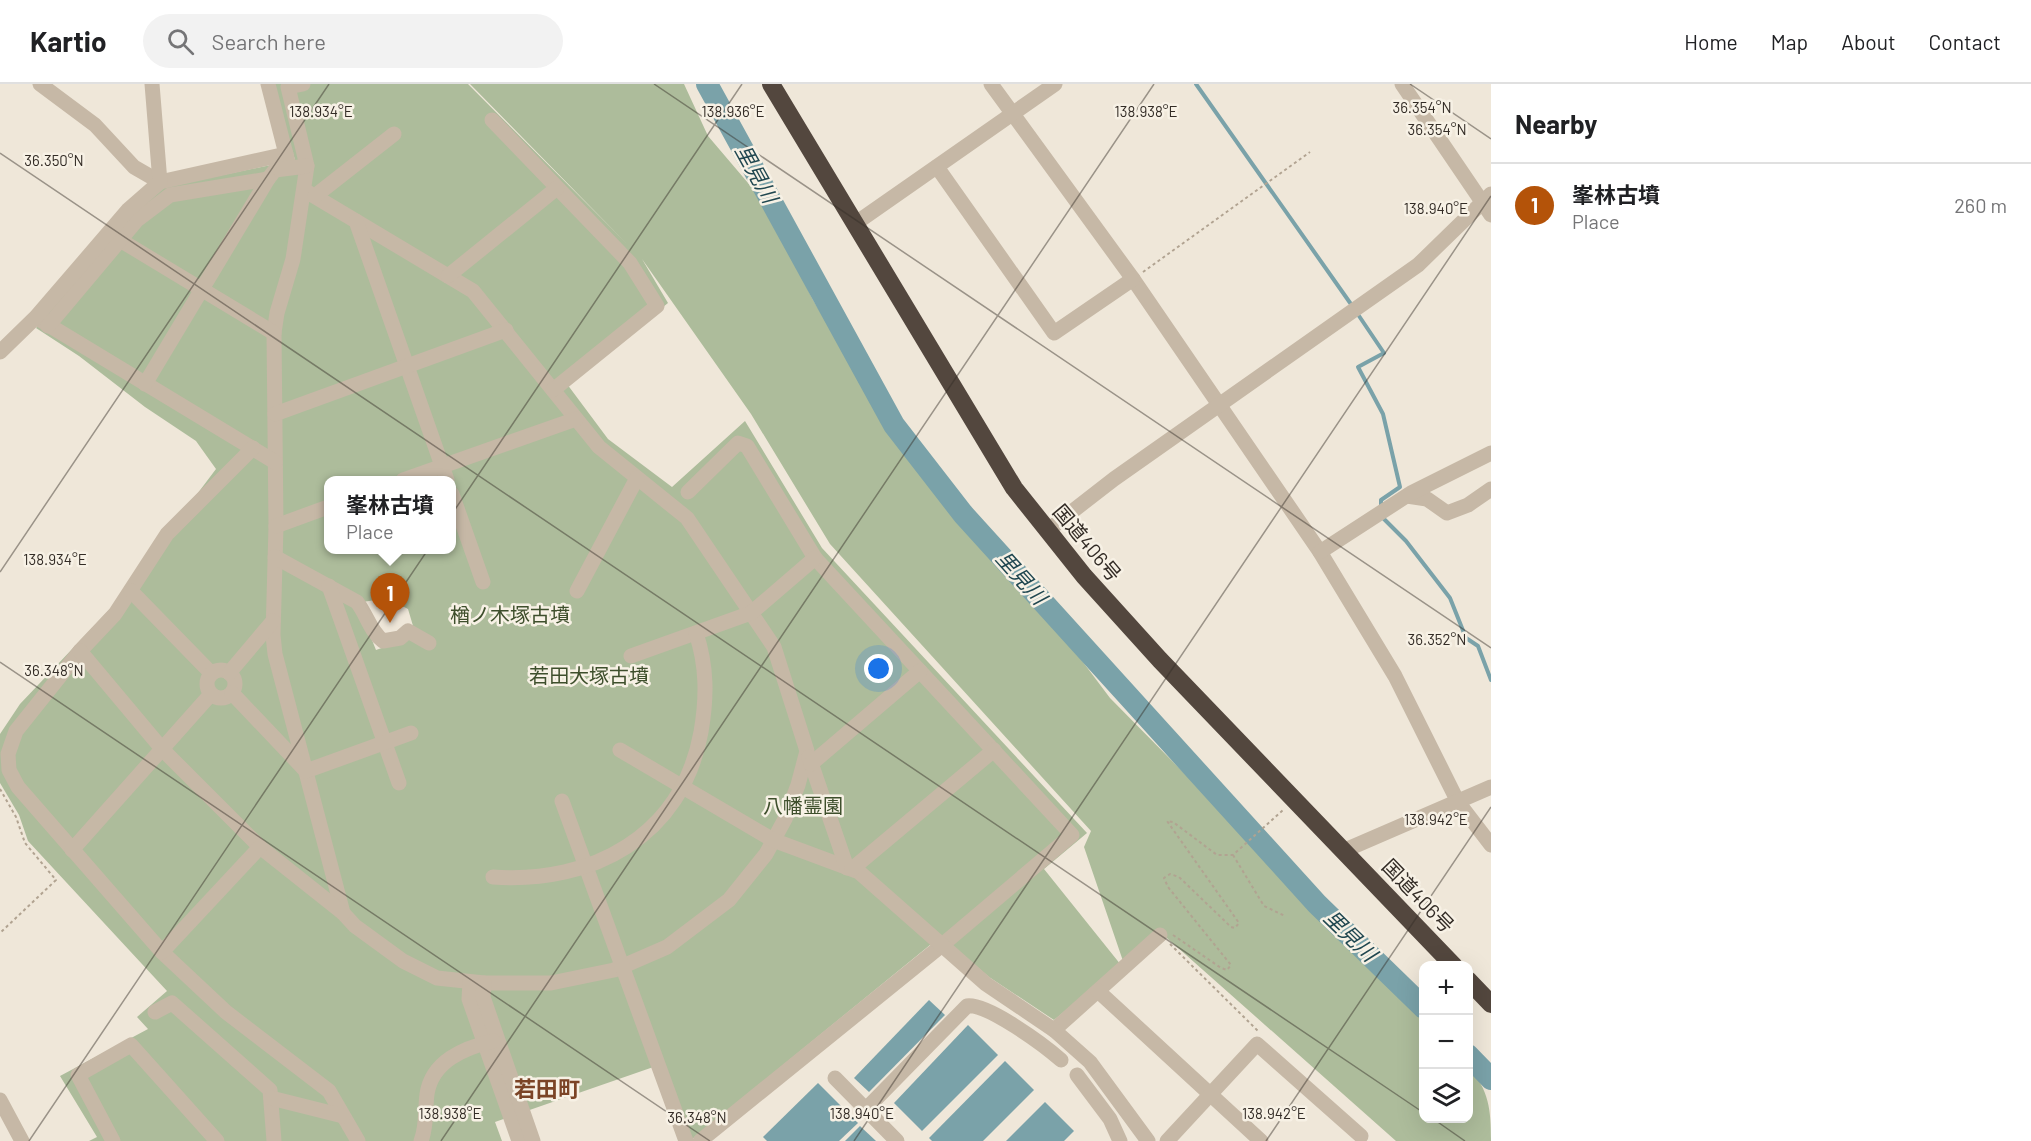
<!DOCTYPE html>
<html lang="en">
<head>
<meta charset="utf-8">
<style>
	body { margin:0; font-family:Barlow,"Noto Sans JP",sans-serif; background:#f2f2f2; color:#202124 }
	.controls { position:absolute; right:18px; bottom:18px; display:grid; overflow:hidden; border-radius:12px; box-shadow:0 6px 24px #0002 }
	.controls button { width:54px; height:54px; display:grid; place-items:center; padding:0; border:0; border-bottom:2px solid #e0e0e0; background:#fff; color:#202124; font:30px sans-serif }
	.you { position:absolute; left:879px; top:585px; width:21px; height:21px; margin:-15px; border:4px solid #fff; border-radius:50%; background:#1a73e8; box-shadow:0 0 0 9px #1a73e833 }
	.badge { display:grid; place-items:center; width:39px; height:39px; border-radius:50%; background:#b45309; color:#fff; font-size:20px; font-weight:700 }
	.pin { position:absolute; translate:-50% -50px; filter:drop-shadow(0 2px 3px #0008) }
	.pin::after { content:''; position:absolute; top:32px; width:21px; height:18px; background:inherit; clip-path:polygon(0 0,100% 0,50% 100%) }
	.popup { position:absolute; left:324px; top:392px; width:132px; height:78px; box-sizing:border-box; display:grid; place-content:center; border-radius:12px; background:#fff; filter:drop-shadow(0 2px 4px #0005); font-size:20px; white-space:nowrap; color:#757577 }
	.popup b { font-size:22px; color:#202124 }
	.popup::after { content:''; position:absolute; left:50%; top:100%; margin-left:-12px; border:12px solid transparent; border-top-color:#fff }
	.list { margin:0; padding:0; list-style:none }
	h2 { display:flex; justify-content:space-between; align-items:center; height:78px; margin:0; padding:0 24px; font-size:26px }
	h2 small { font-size:20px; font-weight:400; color:#757577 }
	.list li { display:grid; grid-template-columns:39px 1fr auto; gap:18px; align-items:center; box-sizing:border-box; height:84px; padding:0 24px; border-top:2px solid #e0e0e0 }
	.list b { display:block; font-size:22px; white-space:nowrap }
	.list p { margin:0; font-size:20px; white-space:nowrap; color:#757577 }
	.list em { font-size:20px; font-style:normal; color:#757577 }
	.icon { flex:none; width:33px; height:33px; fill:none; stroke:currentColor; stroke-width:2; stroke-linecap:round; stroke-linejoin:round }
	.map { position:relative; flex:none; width:1491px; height:1057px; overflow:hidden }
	header { display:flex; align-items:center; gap:36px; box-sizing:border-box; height:84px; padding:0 30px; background:#fff; border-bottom:2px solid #e0e0e0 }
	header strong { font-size:28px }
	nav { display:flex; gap:33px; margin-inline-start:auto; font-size:21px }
	.search { width:420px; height:54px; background:#f2f2f2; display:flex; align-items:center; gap:15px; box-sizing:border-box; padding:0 21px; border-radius:33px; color:#757577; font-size:22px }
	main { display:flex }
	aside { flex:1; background:#fff }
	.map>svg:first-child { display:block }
	.green { fill:#adbc9b; fill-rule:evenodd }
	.water { fill:#7aa2a9 }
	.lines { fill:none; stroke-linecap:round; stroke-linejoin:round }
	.stream { stroke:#7aa2a9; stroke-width:4 }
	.river { stroke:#7aa2a9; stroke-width:22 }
	.path { stroke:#b1a391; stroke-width:2; stroke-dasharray:3 3; stroke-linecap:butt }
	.minor { stroke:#c6b8a6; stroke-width:15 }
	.highway { stroke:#53473e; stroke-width:18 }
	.ticks { fill:none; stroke:#332c26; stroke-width:1.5; stroke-opacity:0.45 }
	.labels { text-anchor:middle; stroke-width:5; stroke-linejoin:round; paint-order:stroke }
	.street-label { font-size:20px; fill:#332c26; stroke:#f7f1e5 }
	.park-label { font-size:20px; fill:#3e4f2c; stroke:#f7f1e5 }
	.water-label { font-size:21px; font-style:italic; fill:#204750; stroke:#f7f1e5 }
	.quarter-label { font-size:22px; font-weight:bold; fill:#7b4426; stroke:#f7f1e5 }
	.ticks-label { font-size:15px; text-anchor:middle; fill:#332c26; stroke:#f7f1e5; stroke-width:5; stroke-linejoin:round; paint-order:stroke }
</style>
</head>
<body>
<header>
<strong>Kartio</strong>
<div class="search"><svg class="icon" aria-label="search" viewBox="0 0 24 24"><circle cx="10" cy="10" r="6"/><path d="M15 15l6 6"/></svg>Search here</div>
<nav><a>Home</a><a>Map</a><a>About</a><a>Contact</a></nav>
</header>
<main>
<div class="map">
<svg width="1491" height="1057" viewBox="0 0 1491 1057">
	<rect width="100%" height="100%" fill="#efe7d9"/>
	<path class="green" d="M271,0H468L627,160L470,0H684L708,52L765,119L813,216L887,338L971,446L1016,489L1110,614L1253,759L1360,858L1423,930L1424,1034H1468L1469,983C1489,1007 1491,1025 1491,1057H1396L1159,847L1123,877L1084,763L1091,747L830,460L751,330L642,175L668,219L567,300L608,355L672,403L745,337L822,464L1087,749L1044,785L1121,881L1054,936L989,893L941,852L690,1057L662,980L495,1038L502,1057H89L97,1053L60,992L148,945L137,933L167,907L28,757L19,731L0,699V650L20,620L112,523L216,385L196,357L145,323L79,272L36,244L131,130L165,103L295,76ZM328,396H452V466H328ZM387,514L408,525L416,552L376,566L357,519Z"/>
	<g class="water">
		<path d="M929,916L945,931L869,1008L854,994Z"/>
		<path d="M968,941L998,971L922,1047L894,1019Z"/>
		<path d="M1005,977L1034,1006L983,1057H932L929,1054Z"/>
		<path d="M818,999L858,1039L839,1057H767L763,1053Z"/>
		<path d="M1045,1018L1074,1047L1064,1057H1006Z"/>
		<path d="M860,1042L876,1057H845Z"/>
	</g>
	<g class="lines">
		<g class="stream">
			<path d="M1196,0L1353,223"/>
			<path d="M1357,229L1384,269L1358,283L1383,330L1400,403L1381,416V423"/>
			<path d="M1382,433L1406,457L1450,514L1466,554L1478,562L1491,596"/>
		</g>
		<g class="river">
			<path d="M707,0L894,341L963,430L1317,820L1424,924"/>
			<path d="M1468,971L1491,995"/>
		</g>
		<g class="path">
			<path d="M1143,188L1310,68"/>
			<path d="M0,705L16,733L25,759L56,796L0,849"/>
			<path d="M1233,771L1264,822L1285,832"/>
			<path d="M1173,851L1221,884L1227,886L1231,881L1168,803L1164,794L1170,790L1179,793L1231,843L1235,844L1239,839L1167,737L1173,738L1217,771H1233L1283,726"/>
			<path d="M1170,860L1258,947"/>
		</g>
		<g class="minor">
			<path d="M40,0L95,41L134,83L160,98L286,70"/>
			<path d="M268,0L288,78"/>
			<path d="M303,0L288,3L307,82L293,175L277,229L274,249L276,442L273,551L275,570L343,829L355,842L403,877L437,894L484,899H551L614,886L667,863L729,816L766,770L785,735L798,701L807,667L774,563L687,434L599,363L473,207L304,106"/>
			<path d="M991,0L1133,195L1320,468L1395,592L1458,718L1491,761"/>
			<path d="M1402,0L1491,131"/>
			<path d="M492,36L630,179L657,222L553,306"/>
			<path d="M937,83L1054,249L1133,195"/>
			<path d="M315,112L394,50"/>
			<path d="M356,137L447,396"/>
			<path d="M856,139L1055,0"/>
			<path d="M120,156L274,249"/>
			<path d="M448,192L557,104"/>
			<path d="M42,237L275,378"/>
			<path d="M48,242L137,136L170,111L268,95L275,86L307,82"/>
			<path d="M0,268L36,233L128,126L160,98L152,0"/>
			<path d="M145,300L268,95"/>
			<path d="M275,330L506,246"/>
			<path d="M253,364L167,450L115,530L80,567L16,647L8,670L9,686L18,703L162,868L226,928L329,1007L358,1057"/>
			<path d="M403,396L576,335"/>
			<path d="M688,408L738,359L747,362L815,474L1072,751L941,862L700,1057"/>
			<path d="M452,410L483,498"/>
			<path d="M1407,412L1427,415L1447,429L1468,421L1491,405"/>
			<path d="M276,442L328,423"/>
			<path d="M1047,447L1114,395L1418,181L1491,110"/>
			<path d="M1320,468L1411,409L1491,369"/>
			<path d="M275,473L357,518C367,531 370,547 383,557L400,554L408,547L429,559"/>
			<path d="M329,502L399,699"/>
			<path d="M131,507L211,589"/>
			<path d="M577,507L637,394"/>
			<path d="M80,567L163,666L260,763L343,829"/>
			<path d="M631,572L751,529L815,474"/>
			<circle cx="221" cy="600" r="14"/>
			<path d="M229,589L273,537"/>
			<path d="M232,609L306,687L411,649"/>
			<path d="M620,666L773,756L859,788L986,900L1054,946L1160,851"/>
			<path d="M809,673L847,784"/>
			<path d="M811,680L920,587"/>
			<path d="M562,717L686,1057"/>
			<path d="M72,766L211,610"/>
			<path d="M1343,767L1491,703"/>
			<path d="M852,785L994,666"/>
			<path d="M493,793C593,800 682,752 701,648C707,613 707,582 696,549"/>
			<path d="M162,868L260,763"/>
			<path d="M470,898L469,915L519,1057"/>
			<path d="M484,899L483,913L533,1057"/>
			<path d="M1098,907L1261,1057"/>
			<path d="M155,928L172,919L270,1006L274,1057"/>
			<path d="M1054,946L1090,978L1148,1057"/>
			<path d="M1077,991L1110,1035L1120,1057"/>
			<path d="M835,994L897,1057"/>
			<path d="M271,1014L343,1032"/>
			<path d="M0,1016L22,1057"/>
			<path d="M866,1025L967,922C987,919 1044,961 1061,976"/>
			<path d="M113,1057L78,991L131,961L217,1057"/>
			<path d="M421,1057C427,1042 425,1026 427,1010C432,977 464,964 493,957"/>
			<path d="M1167,1057L1257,960L1361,1052"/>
		</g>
		<g class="highway">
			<path d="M771,0L1014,404L1084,492L1160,576L1454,882"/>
			<path d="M1468,896L1491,920"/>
		</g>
	</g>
	<path class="ticks" d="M654,0L1491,564M1410,0L1491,55M0,69L1424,1029M0,488L329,0M0,578L710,1057M1432,1034L1465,1057M29,1057L742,0M441,1057L1154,0M854,1057L1491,112M1266,1057L1491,723"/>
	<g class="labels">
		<g class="street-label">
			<text transform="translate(1087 459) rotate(50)" y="7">国道406号</text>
			<text transform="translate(1418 812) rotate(46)" y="7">国道406号</text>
		</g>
		<g class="park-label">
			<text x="510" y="538">楢ノ木塚古墳</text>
			<text x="589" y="599">若田大塚古墳</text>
			<text x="803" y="729">八幡霊園</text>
		</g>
		<g class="water-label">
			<text transform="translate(756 90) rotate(61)" y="7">里見川</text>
			<text transform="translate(1021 494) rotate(48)" y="7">里見川</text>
			<text transform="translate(1350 852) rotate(44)" y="7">里見川</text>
		</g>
		<g class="quarter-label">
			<text x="547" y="1013">若田町</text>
		</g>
	</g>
	<g class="ticks-label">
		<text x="1422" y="29">36.354°N</text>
		<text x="321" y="33">138.934°E</text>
		<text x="733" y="33">138.936°E</text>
		<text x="1146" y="33">138.938°E</text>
		<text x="1437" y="51">36.354°N</text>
		<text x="54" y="82">36.350°N</text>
		<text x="1436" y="130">138.940°E</text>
		<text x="55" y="481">138.934°E</text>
		<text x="1437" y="561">36.352°N</text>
		<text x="54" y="592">36.348°N</text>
		<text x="1436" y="741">138.942°E</text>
		<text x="450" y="1035">138.938°E</text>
		<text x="862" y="1035">138.940°E</text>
		<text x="1274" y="1035">138.942°E</text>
		<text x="697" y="1039">36.348°N</text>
	</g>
</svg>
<div class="controls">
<button>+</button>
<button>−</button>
<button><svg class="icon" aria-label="layers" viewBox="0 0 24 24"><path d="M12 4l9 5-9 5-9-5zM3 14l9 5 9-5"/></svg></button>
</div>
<div class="you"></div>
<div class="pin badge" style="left:390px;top:539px">1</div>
<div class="popup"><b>峯林古墳</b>Place</div>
</div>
<aside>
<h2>Nearby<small></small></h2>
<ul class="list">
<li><span class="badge">1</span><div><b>峯林古墳</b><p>Place</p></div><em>260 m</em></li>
</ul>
</aside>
</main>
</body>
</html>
